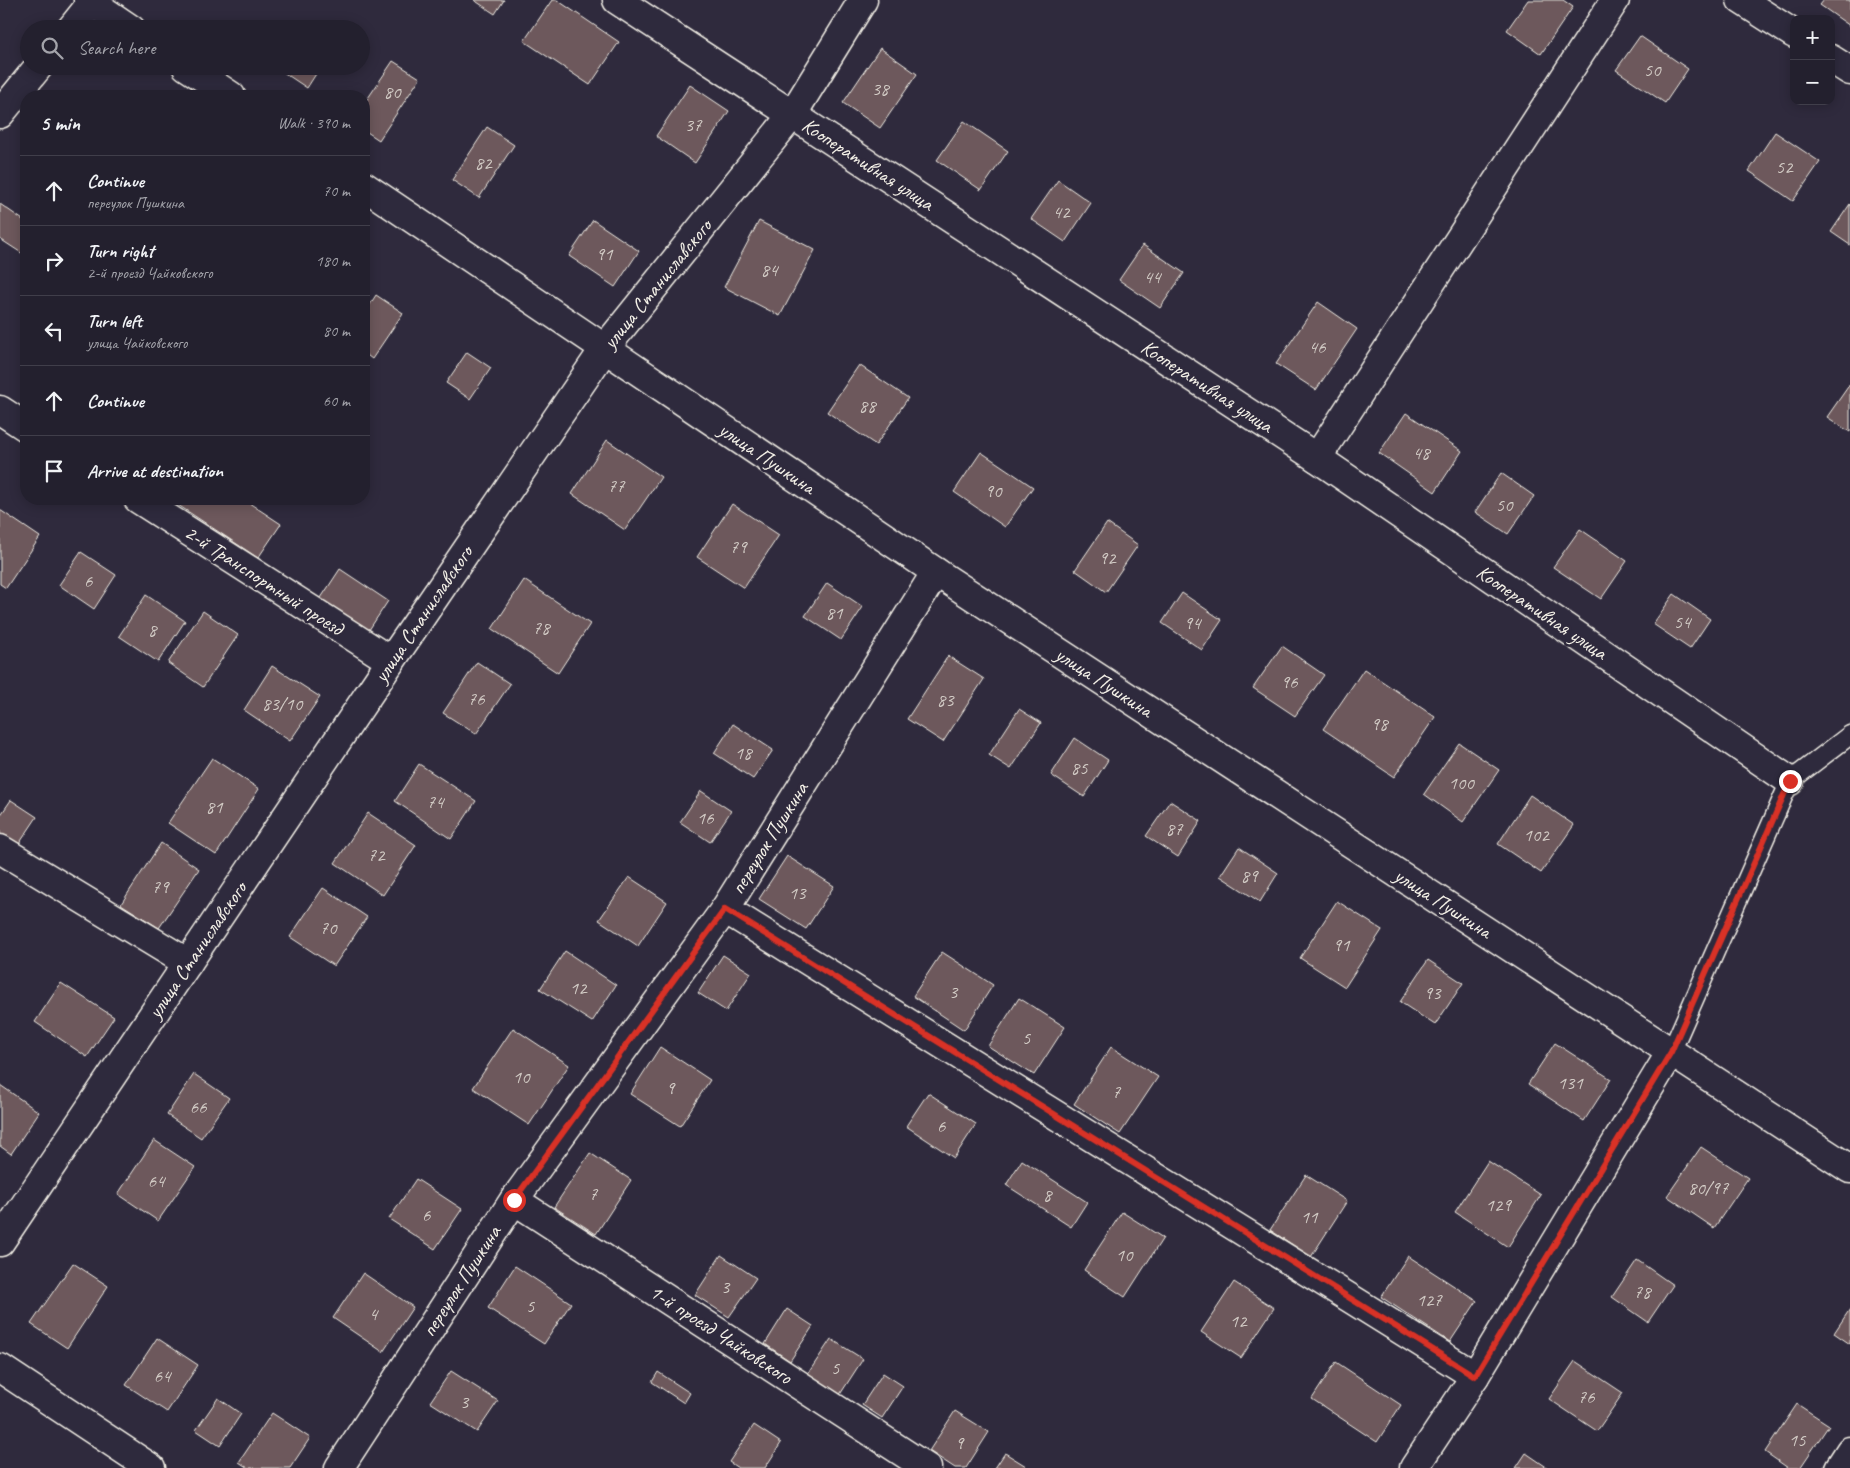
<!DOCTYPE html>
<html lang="en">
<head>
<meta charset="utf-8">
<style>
	body { margin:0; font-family:Caveat,sans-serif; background:#2b2836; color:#f1f3f6 }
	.controls { position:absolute; right:15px; top:15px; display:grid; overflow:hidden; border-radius:10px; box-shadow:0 2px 12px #0003 }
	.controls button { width:45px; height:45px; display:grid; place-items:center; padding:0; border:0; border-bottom:1px solid #403e4a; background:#23202e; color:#f1f3f6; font:25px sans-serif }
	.stop { position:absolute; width:15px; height:15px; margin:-11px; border:4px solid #d93025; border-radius:50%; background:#fff }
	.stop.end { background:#d93025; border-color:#fff; box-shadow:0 1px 5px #0008 }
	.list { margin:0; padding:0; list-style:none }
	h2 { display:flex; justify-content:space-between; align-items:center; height:65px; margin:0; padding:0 20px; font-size:21px }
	h2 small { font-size:16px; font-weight:400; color:#a3a3aa }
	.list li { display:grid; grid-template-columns:32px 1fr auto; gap:15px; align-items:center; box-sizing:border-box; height:70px; padding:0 20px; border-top:1px solid #403e4a }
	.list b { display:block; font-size:19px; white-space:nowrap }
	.list p { margin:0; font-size:16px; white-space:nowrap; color:#a3a3aa }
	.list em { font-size:16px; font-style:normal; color:#a3a3aa }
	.icon { flex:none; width:28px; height:28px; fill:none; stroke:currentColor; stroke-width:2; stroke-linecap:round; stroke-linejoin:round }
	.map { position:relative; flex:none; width:1850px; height:1468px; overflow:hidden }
	.search { position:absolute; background:#23202e; box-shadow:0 2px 12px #0003; left:20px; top:20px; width:350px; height:55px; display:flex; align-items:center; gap:12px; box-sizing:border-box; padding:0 18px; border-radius:28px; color:#a3a3aa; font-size:19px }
	.panel { position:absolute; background:#23202e; box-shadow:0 2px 12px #0003; left:20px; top:90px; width:350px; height:415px; border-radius:20px }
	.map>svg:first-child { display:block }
	.building { fill:#6d585b; stroke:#f4f1e8 }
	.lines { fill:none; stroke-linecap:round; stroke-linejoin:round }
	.service-casing { stroke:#f4f1e8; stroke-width:21 }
	.minor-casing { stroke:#f4f1e8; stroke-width:31 }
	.service { stroke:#2f2a3d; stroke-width:18 }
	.minor { stroke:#2f2a3d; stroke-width:28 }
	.route { stroke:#d93025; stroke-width:6 }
	.labels { text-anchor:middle; stroke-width:5; stroke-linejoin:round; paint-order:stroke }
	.number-label { font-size:19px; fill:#d2cbc5 }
	.street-label { font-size:21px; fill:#f4f1e8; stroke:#2f2a3d }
</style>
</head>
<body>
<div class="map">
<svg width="1850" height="1468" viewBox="0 0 1850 1468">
	<rect width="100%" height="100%" fill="#2f2a3d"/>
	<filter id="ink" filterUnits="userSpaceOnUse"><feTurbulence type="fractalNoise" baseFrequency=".02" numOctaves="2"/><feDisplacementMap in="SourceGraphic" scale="10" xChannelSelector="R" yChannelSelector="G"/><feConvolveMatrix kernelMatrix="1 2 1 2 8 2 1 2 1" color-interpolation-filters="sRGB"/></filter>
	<g filter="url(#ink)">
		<g class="building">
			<path d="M474,0H504L495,14Z"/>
			<path d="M552,0H557L619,42L590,85L524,41Z"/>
			<path d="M1528,0H1563L1573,7L1541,54L1507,30Z"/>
			<path d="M1824,0H1850V26L1820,5Z"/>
			<path d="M1640,36L1688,69L1665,103L1616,70Z"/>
			<path d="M880,48L917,74L880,128L843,103Z"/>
			<path d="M393,61L420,78L379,140L364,130V104Z"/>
			<path d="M274,66H321L307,88Z"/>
			<path d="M690,85L729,111L695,163L656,136Z"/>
			<path d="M964,121L1008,151L981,190L937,160Z"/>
			<path d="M487,127L514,145L479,198L452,180Z"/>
			<path d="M1775,132L1820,162L1793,201L1749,171Z"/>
			<path d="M1058,180L1091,203L1065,242L1031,219Z"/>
			<path d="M0,204L26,222V250L23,254L0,239Z"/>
			<path d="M1850,204V245L1831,232Z"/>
			<path d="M593,220L639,251L615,287L569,256Z"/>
			<path d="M759,221L815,250L780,316L724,287Z"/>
			<path d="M1143,245L1184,273L1160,308L1119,280Z"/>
			<path d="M376,295L403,313L372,359L364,353V314Z"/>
			<path d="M1318,302L1357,329L1316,390L1276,364Z"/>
			<path d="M467,352L491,368L470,399L446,383Z"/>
			<path d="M859,365L908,398L876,445L827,412Z"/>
			<path d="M1850,384V432L1827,417Z"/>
			<path d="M1406,413L1462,451L1435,492L1379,453Z"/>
			<path d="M607,440L661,477L625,530L572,494Z"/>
			<path d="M981,452L1033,487L1005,527L954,492Z"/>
			<path d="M1501,473L1534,496L1508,534L1475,512Z"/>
			<path d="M174,499H243L281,524L258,558L172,501Z"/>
			<path d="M732,504L779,535L744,588L697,557Z"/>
			<path d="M0,510L40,537L6,588L0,584Z"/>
			<path d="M1107,523L1138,545L1106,592L1075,570Z"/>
			<path d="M1580,529L1627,561L1601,599L1553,567Z"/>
			<path d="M81,552L116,575L94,609L59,585Z"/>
			<path d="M340,569L388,601L367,633L319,601Z"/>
			<path d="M524,580L590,624L558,673L492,629Z"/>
			<path d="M827,583L863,607L841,640L805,616Z"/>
			<path d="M1182,593L1222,620L1202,650L1162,623Z"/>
			<path d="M1674,594L1710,619L1690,649L1653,624Z"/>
			<path d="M146,595L185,621L158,662L119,636Z"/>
			<path d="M203,611L238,635L203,687L168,663Z"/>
			<path d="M1282,646L1324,675L1295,716L1253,688Z"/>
			<path d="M948,656L984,679L943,742L907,719Z"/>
			<path d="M477,662L510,684L476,734L443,713Z"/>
			<path d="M272,666L320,697L290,741L244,710Z"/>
			<path d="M1364,669L1435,717L1394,777L1323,729Z"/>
			<path d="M1019,709L1041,723L1011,769L989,755Z"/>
			<path d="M733,724L773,750L753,779L714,753Z"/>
			<path d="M1075,738L1108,760L1084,797L1051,775Z"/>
			<path d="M1459,743L1499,770L1463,822L1424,794Z"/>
			<path d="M212,758L259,789L216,855L168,823Z"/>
			<path d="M419,764L476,801L451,839L395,801Z"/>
			<path d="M701,791L731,811L710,842L680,822Z"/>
			<path d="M1530,795L1574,825L1541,873L1498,844Z"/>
			<path d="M11,800L37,817L15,850L0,840V816Z"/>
			<path d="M1170,801L1201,821L1178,857L1146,836Z"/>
			<path d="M368,813L416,845L383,895L335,863Z"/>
			<path d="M161,843L199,869L159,928L121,904Z"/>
			<path d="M1239,847L1278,873L1260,902L1220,876Z"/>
			<path d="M787,856L834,886L806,929L759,899Z"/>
			<path d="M629,877L667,902L638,946L599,920Z"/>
			<path d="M323,888L367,917L334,966L290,937Z"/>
			<path d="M1337,901L1382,930L1345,987L1300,958Z"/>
			<path d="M565,951L616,985L592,1022L540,989Z"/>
			<path d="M942,952L993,985L964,1030L913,996Z"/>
			<path d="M723,955L751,973L726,1011L698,993Z"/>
			<path d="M1428,960L1463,983L1435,1025L1400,1002Z"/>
			<path d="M61,983L114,1017L87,1057L35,1022Z"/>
			<path d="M1019,998L1065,1027L1034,1075L988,1046Z"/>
			<path d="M513,1028L569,1065L529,1125L473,1088Z"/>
			<path d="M1555,1043L1611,1079L1584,1121L1528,1084Z"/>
			<path d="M660,1047L710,1080L680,1126L630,1094Z"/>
			<path d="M1111,1047L1158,1077L1120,1134L1074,1104Z"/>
			<path d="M194,1074L229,1098L201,1138L167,1115Z"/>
			<path d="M0,1085L39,1112L11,1154L0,1146Z"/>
			<path d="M928,1093L976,1124L954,1158L906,1126Z"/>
			<path d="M154,1140L195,1167L158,1221L118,1194Z"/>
			<path d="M1701,1147L1748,1178L1714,1228L1667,1196Z"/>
			<path d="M590,1153L631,1180L596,1234L554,1207Z"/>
			<path d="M1022,1160L1087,1202L1071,1227L1006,1185Z"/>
			<path d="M1488,1161L1541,1195L1508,1247L1455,1212Z"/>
			<path d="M1306,1175L1347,1201L1311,1257L1270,1230Z"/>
			<path d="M416,1179L462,1209L435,1249L389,1219Z"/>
			<path d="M1122,1212L1163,1238L1125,1297L1084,1270Z"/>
			<path d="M721,1255L756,1278L729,1317L695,1295Z"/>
			<path d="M1408,1256L1477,1301L1450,1342L1381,1297Z"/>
			<path d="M1637,1260L1673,1285L1648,1322L1612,1297Z"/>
			<path d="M73,1263L108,1286L67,1348L31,1324Z"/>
			<path d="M515,1266L571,1303L544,1344L488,1308Z"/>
			<path d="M363,1273L413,1307L383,1352L333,1318Z"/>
			<path d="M1234,1282L1274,1308L1241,1358L1201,1332Z"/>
			<path d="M787,1309L813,1326L790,1361L765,1344Z"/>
			<path d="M1850,1309V1344L1834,1333Z"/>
			<path d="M157,1338L198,1365L167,1412L126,1385Z"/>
			<path d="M831,1339L863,1359L839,1396L807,1375Z"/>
			<path d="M1575,1361L1623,1393L1597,1431L1549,1399Z"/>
			<path d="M1336,1362L1401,1405L1377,1442L1312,1399Z"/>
			<path d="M451,1371L498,1401L477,1432L430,1402Z"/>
			<path d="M658,1372L690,1393L684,1403L652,1382Z"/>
			<path d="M883,1373L903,1386L882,1418L862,1405Z"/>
			<path d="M218,1398L241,1414L220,1446L196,1430Z"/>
			<path d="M1797,1404L1829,1425L1800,1468H1788L1765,1452Z"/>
			<path d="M955,1411L989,1432L966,1468H955L929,1451Z"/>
			<path d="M272,1413L310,1438L290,1468H248L239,1462Z"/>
			<path d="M754,1425L781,1443L765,1468H738L729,1462Z"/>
			<path d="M1005,1453L1026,1466L1025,1468H995Z"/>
			<path d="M1526,1453L1548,1468H1516Z"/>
		</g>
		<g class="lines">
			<g class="service-casing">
				<path id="service" d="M1671,1052L1790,781L1850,735"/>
			</g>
			<g class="minor-casing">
				<g id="minor">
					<path d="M88,0L131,29"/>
					<path d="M617,0L1317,458L1790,781"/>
					<path d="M1741,0L1794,34"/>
					<path d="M71,29L94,0"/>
					<path d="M1831,59L1850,71"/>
					<path d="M186,66L231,96"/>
					<path d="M0,114L39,66"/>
					<path d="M364,186L936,572L1850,1169"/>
					<path d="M0,410L26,427"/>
					<path d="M1317,458L1615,0"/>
					<path d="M138,499L391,661"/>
					<path d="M0,849L188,963"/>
					<path d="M725,909L1475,1376"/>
					<path d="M514,1200L927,1468"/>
					<path d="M0,1242L391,661L605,348L792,115L863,0"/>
					<path d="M0,1368L151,1468"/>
					<path d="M339,1468L514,1200L725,909L936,572"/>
					<path d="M1414,1468L1475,1376L1671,1052"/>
					<path d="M1839,1468L1850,1451"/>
				</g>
			</g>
			<use href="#service" class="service"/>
			<use href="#minor" class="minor"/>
		</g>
	</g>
	<g class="lines" filter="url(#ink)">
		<path class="route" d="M514,1200L725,909L1475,1376L1671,1052L1790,781"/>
	</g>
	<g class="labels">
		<g class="number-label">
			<text x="1652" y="76">50</text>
			<text x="880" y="95">38</text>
			<text x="392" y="98">80</text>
			<text x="693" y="131">37</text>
			<text x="483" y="169">82</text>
			<text x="1784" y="173">52</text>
			<text x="1061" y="218">42</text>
			<text x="604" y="260">91</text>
			<text x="769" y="276">84</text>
			<text x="1152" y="283">44</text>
			<text x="1317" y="353">46</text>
			<text x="867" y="412">88</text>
			<text x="1421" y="459">48</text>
			<text x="616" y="492">77</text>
			<text x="993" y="497">90</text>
			<text x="1504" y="511">50</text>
			<text x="738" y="553">79</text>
			<text x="1107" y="564">92</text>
			<text x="88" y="587">6</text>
			<text x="834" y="619">81</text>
			<text x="1682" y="628">54</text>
			<text x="1192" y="629">94</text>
			<text x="541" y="634">78</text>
			<text x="152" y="636">8</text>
			<text x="1289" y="688">96</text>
			<text x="476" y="705">76</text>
			<text x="945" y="706">83</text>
			<text x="282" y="710">83/10</text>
			<text x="1379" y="730">98</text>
			<text x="743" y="759">18</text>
			<text x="1079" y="774">85</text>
			<text x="1461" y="789">100</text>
			<text x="435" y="808">74</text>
			<text x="214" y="813">81</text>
			<text x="705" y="824">16</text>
			<text x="1174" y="835">87</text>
			<text x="1536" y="841">102</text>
			<text x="376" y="861">72</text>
			<text x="1249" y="882">89</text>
			<text x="160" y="893">79</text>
			<text x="797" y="899">13</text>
			<text x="328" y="934">70</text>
			<text x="1341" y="951">91</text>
			<text x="578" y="994">12</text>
			<text x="953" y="998">3</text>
			<text x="1432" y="999">93</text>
			<text x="1026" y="1044">5</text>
			<text x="521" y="1083">10</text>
			<text x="1570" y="1089">131</text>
			<text x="670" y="1094">9</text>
			<text x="1116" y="1098">7</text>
			<text x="198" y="1113">66</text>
			<text x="941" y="1132">6</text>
			<text x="156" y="1187">64</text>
			<text x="1708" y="1194">80/97</text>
			<text x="593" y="1200">7</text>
			<text x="1047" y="1201">8</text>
			<text x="1498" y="1211">129</text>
			<text x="426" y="1221">6</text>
			<text x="1309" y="1223">11</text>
			<text x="1124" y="1261">10</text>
			<text x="725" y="1293">3</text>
			<text x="1642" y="1298">78</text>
			<text x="1429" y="1306">127</text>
			<text x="530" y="1312">5</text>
			<text x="373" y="1320">4</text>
			<text x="1238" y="1327">12</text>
			<text x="835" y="1374">5</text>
			<text x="162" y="1382">64</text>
			<text x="1586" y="1403">76</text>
			<text x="464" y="1408">3</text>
			<text x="1797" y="1446">15</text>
			<text x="959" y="1449">9</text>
		</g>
		<g class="street-label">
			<text transform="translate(868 164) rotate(33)" y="7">Кооперативная улица</text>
			<text transform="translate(657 284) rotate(-51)" y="7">улица Станиславского</text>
			<text transform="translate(1207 386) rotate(33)" y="7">Кооперативная улица</text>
			<text transform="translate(767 458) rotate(34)" y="7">улица Пушкина</text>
			<text transform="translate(264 580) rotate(33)" y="7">2-й Транспортный проезд</text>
			<text transform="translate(1542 612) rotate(34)" y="7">Кооперативная улица</text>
			<text transform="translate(423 614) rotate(-56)" y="7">улица Станиславского</text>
			<text transform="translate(1104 682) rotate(33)" y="7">улица Пушкина</text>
			<text transform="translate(769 838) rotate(-58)" y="7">переулок Пушкина</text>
			<text transform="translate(1443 903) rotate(33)" y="7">улица Пушкина</text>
			<text transform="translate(197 950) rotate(-56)" y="7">улица Станиславского</text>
			<text transform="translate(461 1281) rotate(-57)" y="7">переулок Пушкина</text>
			<text transform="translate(721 1334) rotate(33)" y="7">1-й проезд Чайковского</text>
		</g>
	</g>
</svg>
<div class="controls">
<button>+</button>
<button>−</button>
</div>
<div class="stop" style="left:514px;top:1200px"></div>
<div class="stop end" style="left:1790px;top:781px"></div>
<div class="search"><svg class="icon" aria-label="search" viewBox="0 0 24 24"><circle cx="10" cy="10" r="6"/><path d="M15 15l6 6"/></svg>Search here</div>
<section class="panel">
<h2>5 min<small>Walk · 390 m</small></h2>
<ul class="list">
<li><svg class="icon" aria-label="ahead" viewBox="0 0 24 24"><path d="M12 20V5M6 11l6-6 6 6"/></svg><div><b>Continue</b><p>переулок Пушкина</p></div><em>70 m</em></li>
<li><svg class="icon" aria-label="right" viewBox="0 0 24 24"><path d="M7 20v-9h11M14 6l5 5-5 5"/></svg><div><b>Turn right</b><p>2-й проезд Чайковского</p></div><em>180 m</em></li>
<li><svg class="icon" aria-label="left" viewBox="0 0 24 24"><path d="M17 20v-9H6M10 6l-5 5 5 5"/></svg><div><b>Turn left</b><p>улица Чайковского</p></div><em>80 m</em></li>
<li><svg class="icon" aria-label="ahead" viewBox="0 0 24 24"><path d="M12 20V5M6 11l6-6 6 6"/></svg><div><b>Continue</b></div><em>60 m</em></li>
<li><svg class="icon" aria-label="arrive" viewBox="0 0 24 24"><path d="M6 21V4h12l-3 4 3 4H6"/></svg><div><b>Arrive at destination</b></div></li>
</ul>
</section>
</div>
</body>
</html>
